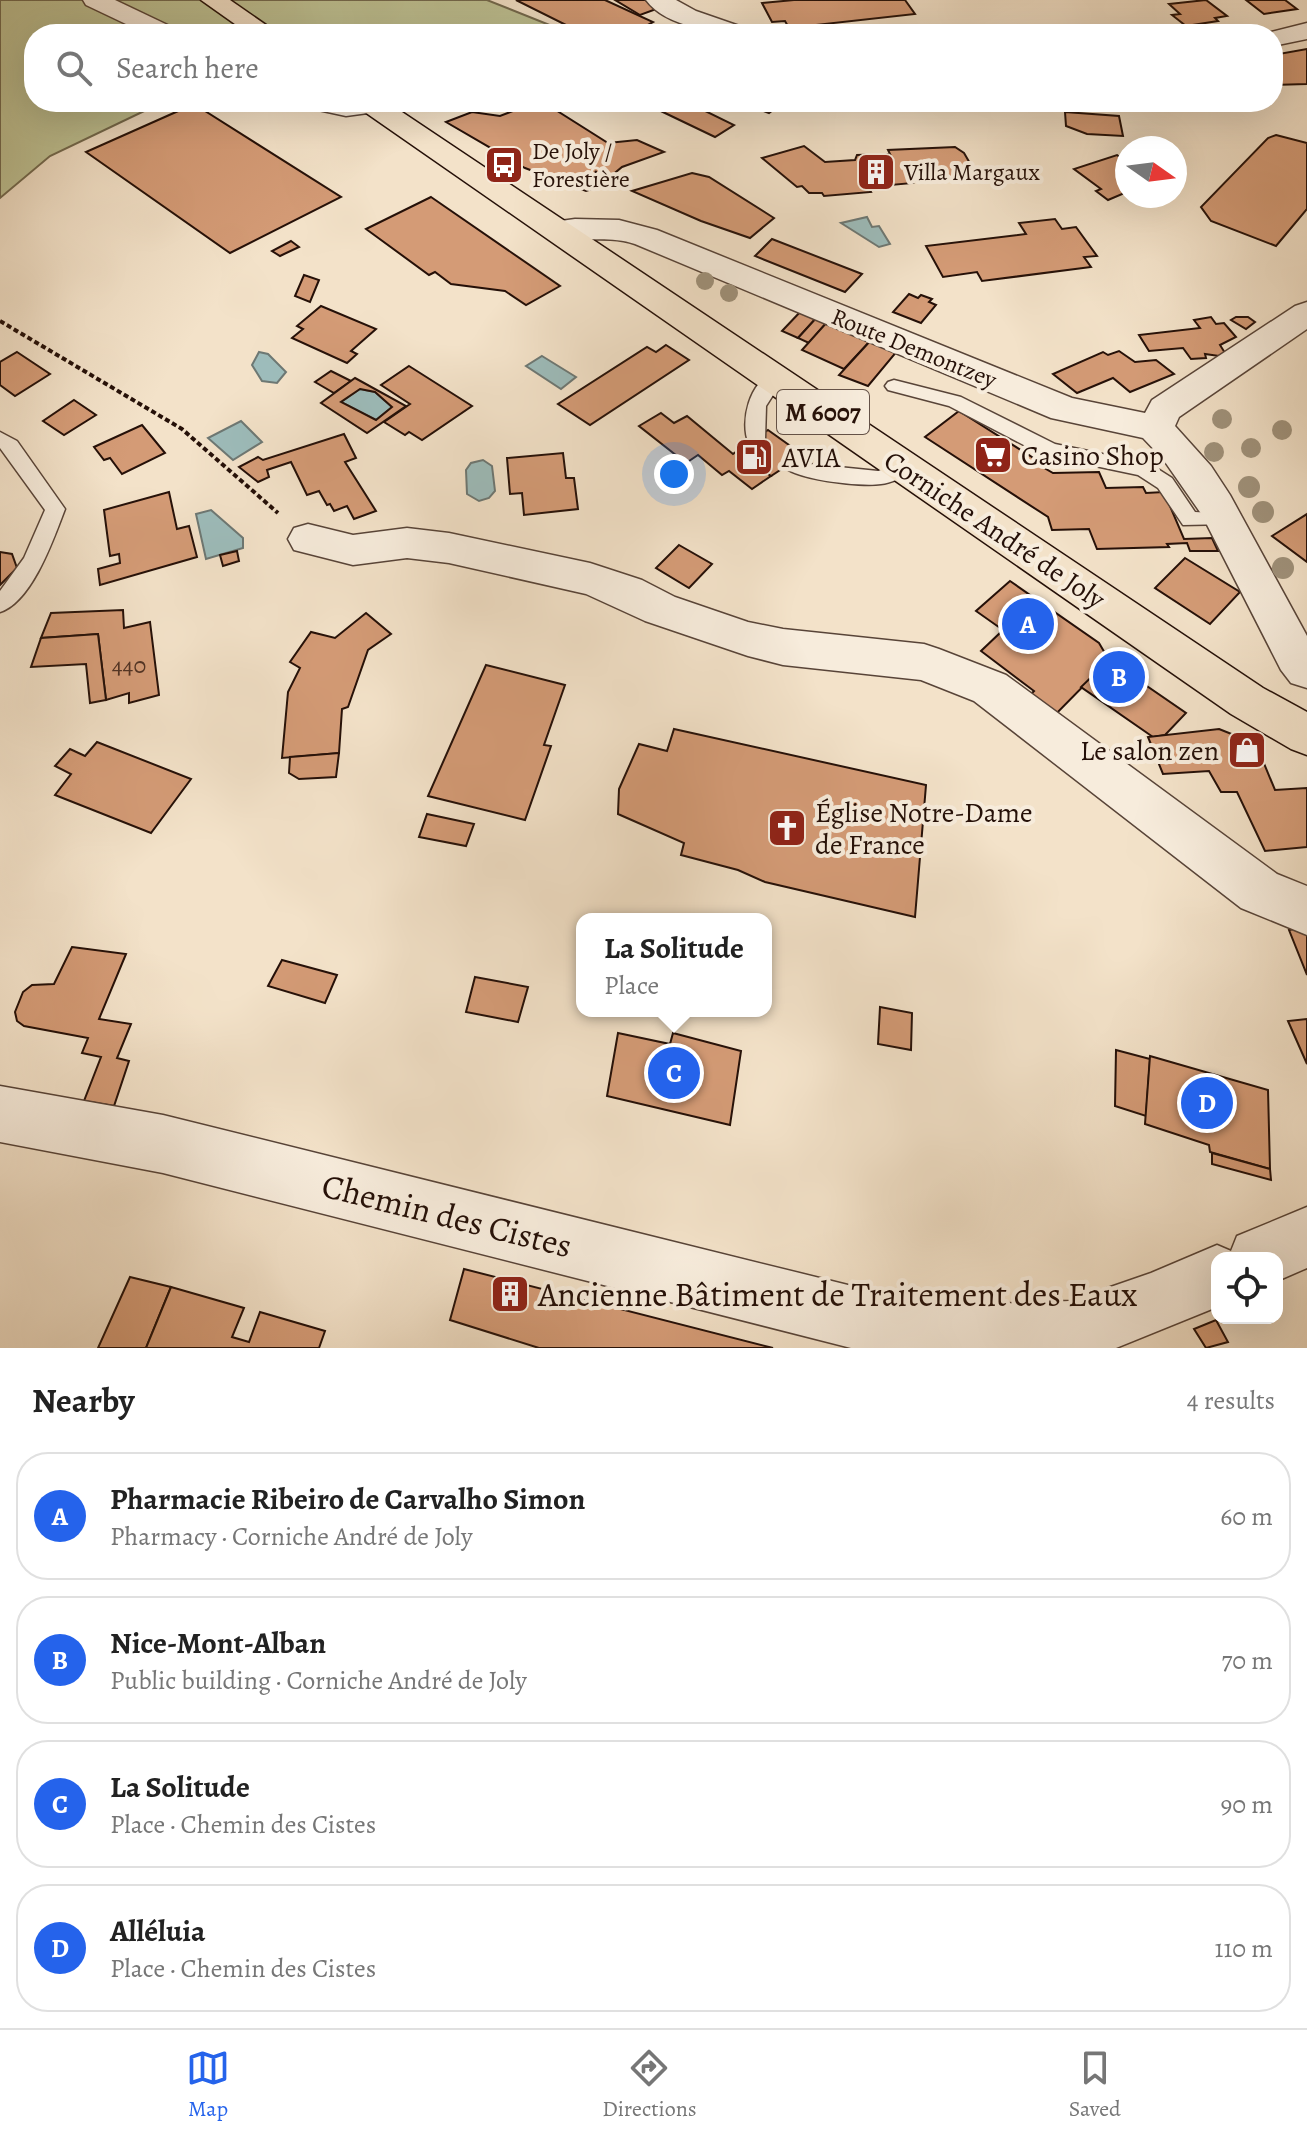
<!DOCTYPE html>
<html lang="en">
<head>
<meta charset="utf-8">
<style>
	body { margin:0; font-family:Alegreya,serif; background:#f6f6f6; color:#222 }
	.controls { position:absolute; right:24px; bottom:24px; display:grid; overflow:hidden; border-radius:16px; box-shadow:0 8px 32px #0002 }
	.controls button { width:72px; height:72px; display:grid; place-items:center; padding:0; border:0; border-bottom:2px solid #e0e0e0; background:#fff; color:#222; font:40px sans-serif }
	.compass { position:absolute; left:1115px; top:136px; width:72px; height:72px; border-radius:50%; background:#fff; box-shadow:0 8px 32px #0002; rotate:104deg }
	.you { position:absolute; left:674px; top:474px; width:28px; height:28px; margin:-20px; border:6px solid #fff; border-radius:50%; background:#1a73e8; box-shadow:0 0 0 12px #1a73e833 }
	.badge { display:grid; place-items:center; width:52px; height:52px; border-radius:50%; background:#2563eb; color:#fff; font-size:26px; font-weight:700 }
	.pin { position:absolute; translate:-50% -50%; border:4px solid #fff; box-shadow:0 2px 8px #0006 }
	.popup { position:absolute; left:576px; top:913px; width:196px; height:104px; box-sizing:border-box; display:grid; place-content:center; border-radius:16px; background:#fff; filter:drop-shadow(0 2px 6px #0005); font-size:26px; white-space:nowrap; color:#767676 }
	.popup b { font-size:30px; color:#222 }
	.popup::after { content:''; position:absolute; left:50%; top:100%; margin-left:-16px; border:16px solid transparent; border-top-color:#fff }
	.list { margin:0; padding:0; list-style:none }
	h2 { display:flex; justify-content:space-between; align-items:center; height:104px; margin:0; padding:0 32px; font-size:34px }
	h2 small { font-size:26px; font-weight:400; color:#767676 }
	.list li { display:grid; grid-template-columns:52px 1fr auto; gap:24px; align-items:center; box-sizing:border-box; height:128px; margin:0 16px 16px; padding:0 16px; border:2px solid #e0e0e0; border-radius:32px }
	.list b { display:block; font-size:30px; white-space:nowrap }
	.list p { margin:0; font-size:26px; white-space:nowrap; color:#767676 }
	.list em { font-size:26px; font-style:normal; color:#767676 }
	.icon { flex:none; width:44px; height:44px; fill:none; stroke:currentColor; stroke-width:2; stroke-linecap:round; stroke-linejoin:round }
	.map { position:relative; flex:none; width:1307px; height:1348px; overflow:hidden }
	.search { position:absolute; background:#fff; box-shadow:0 8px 32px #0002; left:24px; right:24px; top:24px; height:88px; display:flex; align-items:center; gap:20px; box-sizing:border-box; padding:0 28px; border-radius:32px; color:#767676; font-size:30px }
	.sheet { height:680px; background:#fff }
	nav { display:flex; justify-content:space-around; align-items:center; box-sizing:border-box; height:112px; border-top:2px solid #e0e0e0; background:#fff; font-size:22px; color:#767676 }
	nav a { display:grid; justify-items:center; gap:4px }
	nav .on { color:#2563eb }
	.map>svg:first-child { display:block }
	.green { fill:#bec294; stroke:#72694e; stroke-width:2 }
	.water { fill:#9dbdbc; stroke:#6d7874; stroke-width:2 }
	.building { fill:#d49b76; stroke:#251008; stroke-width:2; fill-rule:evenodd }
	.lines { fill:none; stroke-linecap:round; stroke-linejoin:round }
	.service-casing { stroke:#584438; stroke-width:3 }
	.minor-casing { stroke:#584438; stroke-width:3 }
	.primary-casing { stroke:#251008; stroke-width:3 }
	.path { stroke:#251008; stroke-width:4; stroke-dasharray:5 3; stroke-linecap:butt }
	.service { fill:#f7ecdc; fill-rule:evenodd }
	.minor { fill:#f7ecdc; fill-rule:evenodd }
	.primary { fill:#f3e2c9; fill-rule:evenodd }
	.tree { fill:#9f917a }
	.labels { text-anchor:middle; stroke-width:8; stroke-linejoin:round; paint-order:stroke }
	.far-poi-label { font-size:24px; fill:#251008; stroke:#f7ecdc; text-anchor:start }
	.far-street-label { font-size:24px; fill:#251008; stroke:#f7ecdc }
	.number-label { font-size:24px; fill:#513324 }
	.shield { fill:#f7ecdc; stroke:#645248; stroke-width:2 }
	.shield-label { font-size:26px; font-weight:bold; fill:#251008 }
	.poi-label { font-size:28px; fill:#251008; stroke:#f7ecdc; text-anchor:start }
	.street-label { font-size:28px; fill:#251008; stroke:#f7ecdc }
	.near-street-label { font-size:34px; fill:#251008; stroke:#f7ecdc }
	.near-poi-label { font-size:34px; fill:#251008; stroke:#f7ecdc; text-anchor:start }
</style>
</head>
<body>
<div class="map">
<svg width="1307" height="1348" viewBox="0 0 1307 1348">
	<rect width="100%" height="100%" fill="#f3e2c9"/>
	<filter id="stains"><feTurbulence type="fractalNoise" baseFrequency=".0025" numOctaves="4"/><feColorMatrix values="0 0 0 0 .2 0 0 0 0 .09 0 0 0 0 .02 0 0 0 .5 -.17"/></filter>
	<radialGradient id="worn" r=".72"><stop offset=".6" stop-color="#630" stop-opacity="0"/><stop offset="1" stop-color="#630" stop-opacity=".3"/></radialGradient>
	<path class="green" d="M0,0H487L572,34H34V102H163L50,156L0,198Z"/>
	<g class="water">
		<path d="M867,217L872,227L879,226L890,244L879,247L841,223Z"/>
		<path d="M259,352L268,354L286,372L277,383L262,381L252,365Z"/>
		<path d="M542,356L576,377L561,389L526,366Z"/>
		<path d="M360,389L375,392L392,407L376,420L341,402Z"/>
		<path d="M241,421L262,442L233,460L208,438Z"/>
		<path d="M483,460L492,466L495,491L489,498L479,501L467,494L466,470L471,463Z"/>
		<path d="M211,510L243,538V548L206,559L196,514Z"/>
	</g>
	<g class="building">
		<path d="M516,0H605L653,22L635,32L639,34H584Z"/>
		<path d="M615,0H645L659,8L640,15Z"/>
		<path d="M794,0H905L915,14L789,28L785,21L772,22L762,3Z"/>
		<path d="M1206,0L1227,16L1215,18L1218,21L1186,26L1172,15L1180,14L1169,4Z"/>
		<path d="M1246,0H1285L1297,9L1264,14Z"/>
		<path d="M1307,49V84L1273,85V55Z"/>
		<path d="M536,102H543L608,143L637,140L664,152L622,167L598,187L586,191L525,168L446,122L472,112L500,116Z"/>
		<path d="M642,102H687L734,125L715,137Z"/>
		<path d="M740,102H783L769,113Z"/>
		<path d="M194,104L341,197L230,253L86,152Z"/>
		<path d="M1065,112L1119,116L1123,136L1087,134L1066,126Z"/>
		<path d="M1276,135L1307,143V209L1276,246L1211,221L1201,207L1268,138Z"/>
		<path d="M804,146L825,162L855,160L857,155L890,154L888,150L955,147L964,153L978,177L912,181L913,183L868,187L871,192L824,196L822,193H809L802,186L797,187L762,158Z"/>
		<path d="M1117,155L1127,163V182L1120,185L1127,192L1108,200L1096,191L1101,189L1074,169Z"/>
		<path d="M692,173L709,177L774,218L750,238L701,221L632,191Z"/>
		<path d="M431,197L560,286L526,305L505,291L451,284L435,272L429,275L366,229Z"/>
		<path d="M1055,219L1062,229L1076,227L1097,256L1084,257L1091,267L982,281L977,272L943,277L926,246L1026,234L1019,223Z"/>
		<path d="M772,239L862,274L845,292L755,256Z"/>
		<path d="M291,241L299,247L280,256L272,251Z"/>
		<path d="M304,275L319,280L310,302L295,296Z"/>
		<path d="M909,294L918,298L921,295L932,299L929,302L936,305L921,323L893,312Z"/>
		<path d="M321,306L376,329L351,351L357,354L347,363L292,338L303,329L297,326Z"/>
		<path d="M802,310L818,316L798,338L782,331Z"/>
		<path d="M818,316L828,321L809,343L798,338Z"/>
		<path d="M1211,317L1216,324L1224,323L1236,337L1220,345L1225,353L1219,356L1205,354L1206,358L1191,359L1183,348L1149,351L1139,335L1200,328L1194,320Z"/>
		<path d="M1236,317H1248L1255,322L1246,329L1231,320Z"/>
		<path d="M828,321L872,339L844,369L802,350Z"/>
		<path d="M872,339L898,350L868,386L839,375Z"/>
		<path d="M666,345L689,360L590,425L558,404L647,347L656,352Z"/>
		<path d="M1119,351L1135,362L1156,360L1174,374L1130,392L1113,378L1077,393L1053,374L1103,352L1108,355Z"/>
		<path d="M17,352L50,374L15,396L0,385V362Z"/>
		<path d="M409,366L472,406L422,440L409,432L405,435L384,422L410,404L381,385Z"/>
		<path d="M331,371L351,381L334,393L315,382Z"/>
		<path d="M355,378L406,406L367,433L321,403ZM360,389L375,392L392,407L376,420L341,402Z"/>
		<path d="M74,400L96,415L64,435L43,421Z"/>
		<path d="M959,411L1043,464L1041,466L1053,473L1099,472L1106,488L1143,487L1146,493L1164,492L1184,539L1212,538L1218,551H1190L1187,543L1167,544L1169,547L1097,549L1089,529L1052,530L1048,517L925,437Z"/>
		<path d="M661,413L674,423L687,416L733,454L737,451L771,476L752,489L729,471L722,475L698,455L686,463L639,426Z"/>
		<path d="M142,425L165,453L122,474L110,458L104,460L94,447Z"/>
		<path d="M768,430L803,455L771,476L737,451Z"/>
		<path d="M344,434L356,458L345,462L376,511L354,519L347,506L334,511L330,504L327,505L319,491L307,495L291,462L267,470L269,477L258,482L239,467L258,457L263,460Z"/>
		<path d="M563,453L566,478H574L578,509L524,515L522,493L510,494L507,458Z"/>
		<path d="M169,492L177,529L189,526L197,557L100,585L98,569L120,563L119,554L110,556L104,510Z"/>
		<path d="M1307,514V562L1272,536Z"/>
		<path d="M679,545L712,564L689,588L656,568Z"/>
		<path d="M237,551L239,561L223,566L220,555Z"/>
		<path d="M0,552L12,554L17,568L0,585Z"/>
		<path d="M1185,558L1240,592L1210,624L1155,588Z"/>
		<path d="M1010,581L1099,643L1109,660L1052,718L1026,699L1034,691L981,651L1003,630L976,611Z"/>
		<path d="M123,610L124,628L150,622L159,695L129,703V693L106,700L98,634L41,638L51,613Z"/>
		<path d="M366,613L391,634L368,650L348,707L342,709L339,753L282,758L288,692L300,668L290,662L311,632L335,638Z"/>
		<path d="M98,634L106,700L90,703L86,664L31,667L41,638Z"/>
		<path d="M1109,660L1186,713L1165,735L1153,737L1081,687Z"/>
		<path d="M486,665L565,685L544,745L551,746L525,820L428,796Z"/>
		<path d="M674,729L926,785L915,917L765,882L738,870L681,855L684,843L618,814L619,789L639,744L667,751Z"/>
		<path d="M1219,729L1239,737H1253L1275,790L1307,788V847L1265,851L1237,792H1221L1209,771L1163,774L1148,737Z"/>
		<path d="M97,742L191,779L151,833L55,795L71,774L55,766L70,749L85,756Z"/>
		<path d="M339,753L336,777L299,779L289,773L290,757Z"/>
		<path d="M427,814L474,824L466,846L419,837Z"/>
		<path d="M1307,926V975L1289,930Z"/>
		<path d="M72,947L126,954L99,1019L131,1024L117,1058L129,1061L114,1106L84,1101L101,1057L82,1053L88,1038L24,1026L17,1021L15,1012L23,992L32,985L54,984Z"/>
		<path d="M282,960L337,975L325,1003L268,986Z"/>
		<path d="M475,977L528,987L518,1022L466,1012Z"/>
		<path d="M880,1007L912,1013L911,1050L878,1044Z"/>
		<path d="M1307,1019V1064L1288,1021Z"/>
		<path d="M618,1033L670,1044L673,1033L741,1051L730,1125L607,1096Z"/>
		<path d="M1116,1050L1150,1059L1146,1116L1115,1106Z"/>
		<path d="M1150,1056L1268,1090L1270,1169L1210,1152L1209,1145L1145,1124Z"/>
		<path d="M1212,1153L1270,1169L1271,1180L1212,1164Z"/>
		<path d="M464,1269L773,1348H539L450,1320Z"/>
		<path d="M130,1277L171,1287L146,1348H98Z"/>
		<path d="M171,1287L244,1308L232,1337L249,1342L260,1312L325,1331L319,1348H146Z"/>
		<path d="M1216,1320L1228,1342L1206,1348L1194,1329Z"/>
	</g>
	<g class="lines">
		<g class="service-casing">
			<g id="service">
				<path d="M775,372L784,378L766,406L765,439L756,446L749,444C739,422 750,380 775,372Z"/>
				<path d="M894,380L961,397L1055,444L1150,464L1172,478L1195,512L1230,514L1233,519L1230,524L1183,525L1158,488L1138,475L1043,455L949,406L888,390L885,386L888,382Z"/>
				<path d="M0,432L17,441L65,509C54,538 32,602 0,612V591L24,558L45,510L0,448Z"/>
				<path d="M790,457L809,464L878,471L905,462L915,469L912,474C902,477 891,483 881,484C861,487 792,480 781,464Z"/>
			</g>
		</g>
		<g class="minor-casing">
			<g id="minor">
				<path d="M83,0H115L176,29L180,34H147L86,5Z"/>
				<path d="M646,0H676L696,11L748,29L752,34C721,34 666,28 646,0Z"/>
				<path d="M1307,23V39L1273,46V34H1263Z"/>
				<path d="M305,102H385L387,105L383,111L346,116L309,108Z"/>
				<path d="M575,219L619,220L657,230L1072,398L1145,413L1152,400L1295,306L1307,302V329L1179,417L1175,426L1211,466L1230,495L1307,636V688L1291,683L1281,670L1202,515L1163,459L1143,438L1051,418L635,244C605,234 575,244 546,237L541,230L546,223Z"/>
				<path d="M308,524L353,535L407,528L449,533L590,563L642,580L675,597L748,622L783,629L924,644L939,649L1006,675L1277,874L1307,886V935L1241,908L974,701L921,680L783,665L748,656L645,621L586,594L449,563L407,558L353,565L294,550L288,539L294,528Z"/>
				<path d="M0,1086L163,1115L860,1288L990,1304L1070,1301L1151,1273L1217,1245L1231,1251L1237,1236L1307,1207V1268L1277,1281V1258H1217V1307L1116,1348H851L163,1173L0,1142Z"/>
			</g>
		</g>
		<g class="primary-casing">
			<g id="primary">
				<path d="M201,0H230L279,34H249Z"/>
				<path d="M355,102H387L1263,688L1307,712V755L1291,749L1231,714L359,108Z"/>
			</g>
		</g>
		<path class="path" d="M0,321L182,429L278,513"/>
		<use href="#service" class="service"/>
		<use href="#minor" class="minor"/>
		<use href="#primary" class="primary"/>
	</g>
	<g class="tree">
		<circle cx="705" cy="281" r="9"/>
		<circle cx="729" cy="293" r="9"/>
		<circle cx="1222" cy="419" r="10"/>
		<circle cx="1282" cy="430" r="10"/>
		<circle cx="1251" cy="448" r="10"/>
		<circle cx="1214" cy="452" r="10"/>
		<circle cx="1249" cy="487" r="11"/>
		<circle cx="1263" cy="512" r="11"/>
		<circle cx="1283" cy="568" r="11"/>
	</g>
	<defs>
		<g id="bus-square" transform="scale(2)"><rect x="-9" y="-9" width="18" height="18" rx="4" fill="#8f2418" stroke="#f7ecdc"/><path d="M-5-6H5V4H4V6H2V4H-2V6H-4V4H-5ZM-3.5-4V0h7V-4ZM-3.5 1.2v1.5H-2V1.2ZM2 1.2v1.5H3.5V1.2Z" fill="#fff"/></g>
		<g id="building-square" transform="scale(2)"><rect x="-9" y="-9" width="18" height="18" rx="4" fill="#8f2418" stroke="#f7ecdc"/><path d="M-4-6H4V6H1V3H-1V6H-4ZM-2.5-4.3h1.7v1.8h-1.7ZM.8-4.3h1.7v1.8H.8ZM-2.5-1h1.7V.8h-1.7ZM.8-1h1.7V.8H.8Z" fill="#fff"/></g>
		<g id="supermarket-square" transform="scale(2)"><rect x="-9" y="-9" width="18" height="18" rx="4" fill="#8f2418" stroke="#f7ecdc"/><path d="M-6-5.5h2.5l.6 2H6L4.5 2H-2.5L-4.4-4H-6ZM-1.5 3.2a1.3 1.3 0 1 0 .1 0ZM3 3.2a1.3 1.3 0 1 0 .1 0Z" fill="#fff"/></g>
		<g id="fuel-square" transform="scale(2)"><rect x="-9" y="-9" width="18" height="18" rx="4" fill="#8f2418" stroke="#f7ecdc"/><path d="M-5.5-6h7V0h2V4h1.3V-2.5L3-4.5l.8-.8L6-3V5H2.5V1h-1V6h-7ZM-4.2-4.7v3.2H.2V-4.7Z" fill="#fff"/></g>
		<g id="shop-square" transform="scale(2)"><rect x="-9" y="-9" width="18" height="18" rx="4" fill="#8f2418" stroke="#f7ecdc"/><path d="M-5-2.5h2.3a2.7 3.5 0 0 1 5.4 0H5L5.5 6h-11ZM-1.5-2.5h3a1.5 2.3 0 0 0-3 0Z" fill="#fff"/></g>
		<g id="church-square" transform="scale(2)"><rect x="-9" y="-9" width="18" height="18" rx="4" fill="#8f2418" stroke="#f7ecdc"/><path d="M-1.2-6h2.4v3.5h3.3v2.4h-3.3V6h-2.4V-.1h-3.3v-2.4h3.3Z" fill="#fff"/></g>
	</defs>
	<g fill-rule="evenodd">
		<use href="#bus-square" x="504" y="165"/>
		<use href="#building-square" x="876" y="172"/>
		<use href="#supermarket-square" x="993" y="455"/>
		<use href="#fuel-square" x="754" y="457"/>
		<use href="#shop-square" x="1247" y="750"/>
		<use href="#church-square" x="787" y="828"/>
		<use href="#building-square" x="510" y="1294"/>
	</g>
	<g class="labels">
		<g class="far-poi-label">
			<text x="532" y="159">De Joly /<tspan x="532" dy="28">Forestière</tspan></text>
			<text x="904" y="180">Villa Margaux</text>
		</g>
		<g class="far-street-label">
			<text transform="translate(914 348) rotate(22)" y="8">Route Demontzey</text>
		</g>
		<g class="number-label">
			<text x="129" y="673">440</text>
		</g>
		<rect class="shield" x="777" y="390" width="92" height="44" rx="6"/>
		<g class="shield-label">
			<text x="823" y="421">M 6007</text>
		</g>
		<g class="poi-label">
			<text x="1021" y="465">Casino Shop</text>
			<text x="782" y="467">AVIA</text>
			<text x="1219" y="760" text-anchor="end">Le salon zen</text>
			<text x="815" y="822">Église Notre-Dame<tspan x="815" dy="32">de France</tspan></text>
		</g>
		<g class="street-label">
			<text transform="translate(995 529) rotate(34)" y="10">Corniche André de Joly</text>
		</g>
		<g class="near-street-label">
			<text transform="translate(447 1215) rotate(14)" y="12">Chemin des Cistes</text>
		</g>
		<g class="near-poi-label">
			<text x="538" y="1306">Ancienne Bâtiment de Traitement des Eaux</text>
		</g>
	</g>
	<rect width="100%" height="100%" filter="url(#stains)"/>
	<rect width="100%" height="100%" fill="url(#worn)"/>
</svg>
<div class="controls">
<button><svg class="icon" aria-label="locate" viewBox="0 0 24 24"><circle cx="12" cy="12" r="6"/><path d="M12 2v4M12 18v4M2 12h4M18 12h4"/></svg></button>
</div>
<svg class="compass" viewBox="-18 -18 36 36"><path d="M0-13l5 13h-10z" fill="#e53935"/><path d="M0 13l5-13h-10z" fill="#767676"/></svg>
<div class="you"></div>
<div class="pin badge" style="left:1028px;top:624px">A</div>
<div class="pin badge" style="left:1119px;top:677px">B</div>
<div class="pin badge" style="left:674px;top:1073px">C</div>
<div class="popup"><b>La Solitude</b>Place</div>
<div class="pin badge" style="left:1207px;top:1103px">D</div>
<div class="search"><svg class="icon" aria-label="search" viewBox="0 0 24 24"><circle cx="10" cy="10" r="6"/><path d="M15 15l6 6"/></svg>Search here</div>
</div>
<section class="sheet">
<h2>Nearby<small>4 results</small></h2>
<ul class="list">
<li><span class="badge">A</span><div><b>Pharmacie Ribeiro de Carvalho Simon</b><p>Pharmacy · Corniche André de Joly</p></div><em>60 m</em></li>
<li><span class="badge">B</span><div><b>Nice-Mont-Alban</b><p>Public building · Corniche André de Joly</p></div><em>70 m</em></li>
<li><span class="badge">C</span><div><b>La Solitude</b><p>Place · Chemin des Cistes</p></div><em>90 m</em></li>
<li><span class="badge">D</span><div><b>Alléluia</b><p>Place · Chemin des Cistes</p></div><em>110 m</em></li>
</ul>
</section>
<nav>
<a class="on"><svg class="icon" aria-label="map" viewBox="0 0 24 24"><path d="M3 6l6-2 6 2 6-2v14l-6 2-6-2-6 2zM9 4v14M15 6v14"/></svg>Map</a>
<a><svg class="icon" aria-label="directions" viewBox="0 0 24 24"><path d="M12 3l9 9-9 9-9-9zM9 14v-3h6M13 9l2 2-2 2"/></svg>Directions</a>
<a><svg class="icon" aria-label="saved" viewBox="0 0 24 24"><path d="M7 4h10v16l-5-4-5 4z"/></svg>Saved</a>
</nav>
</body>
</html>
